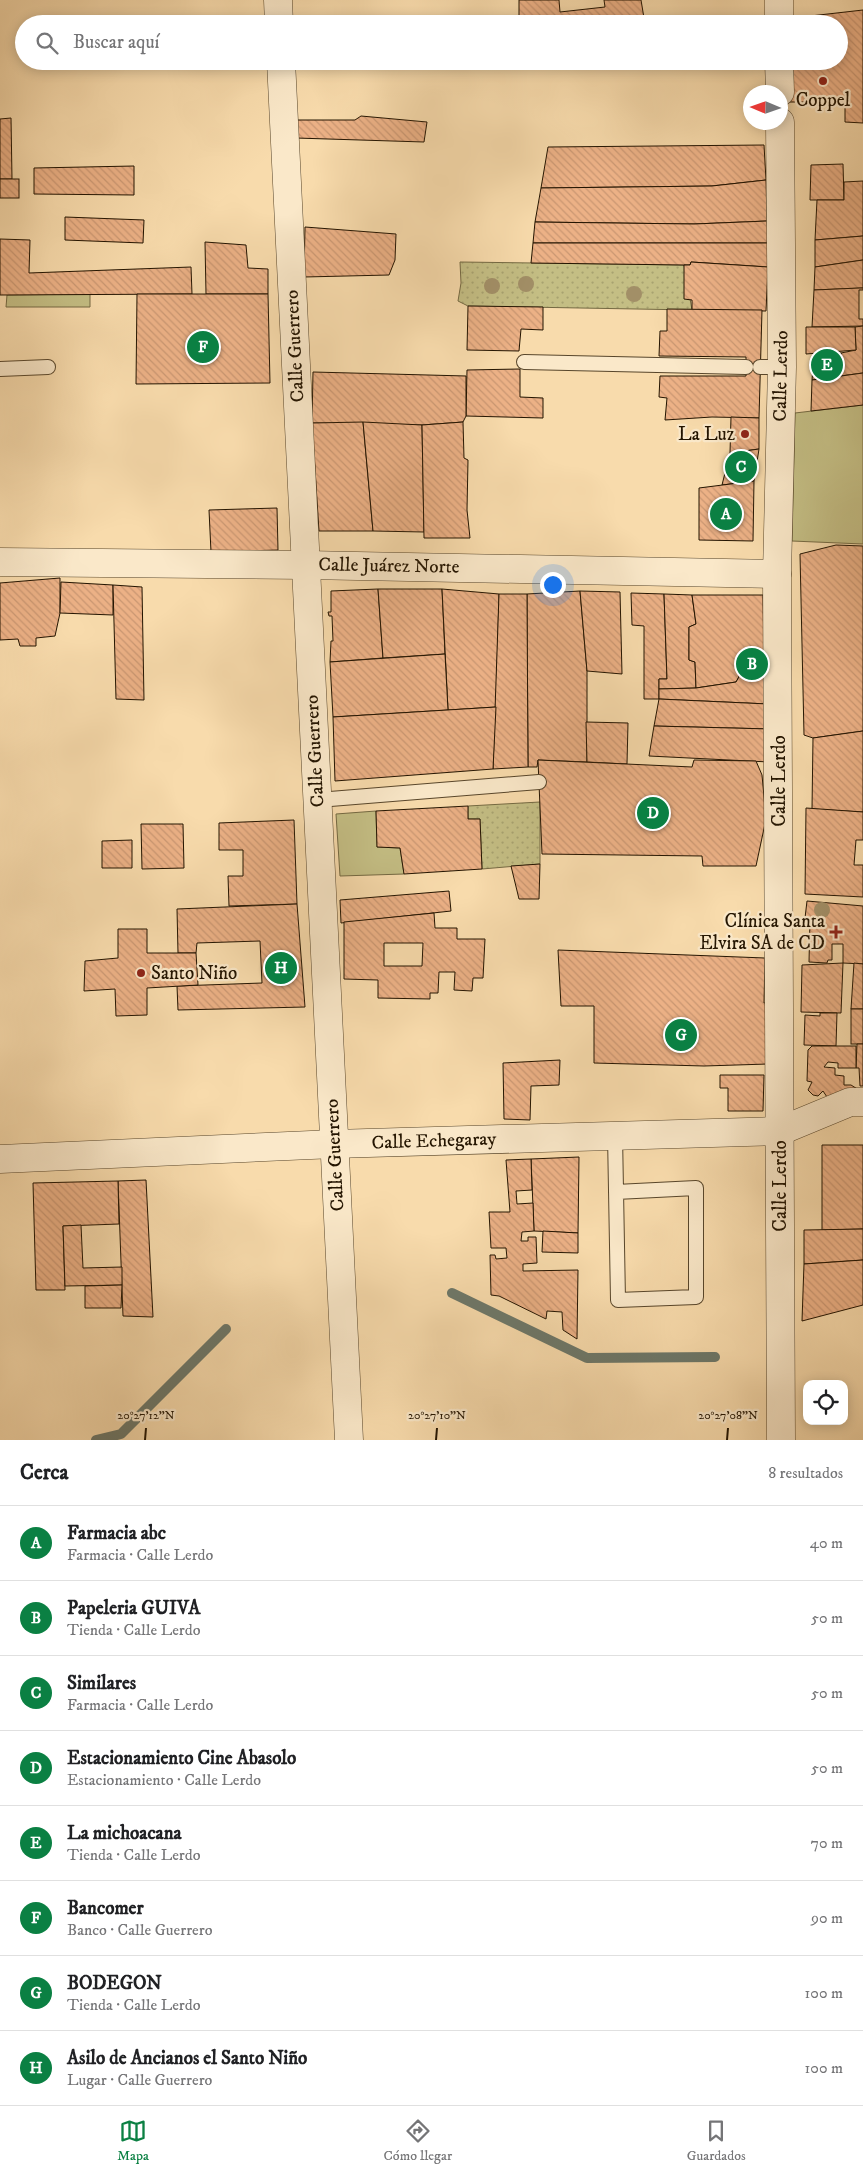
<!DOCTYPE html>
<html lang="es">
<meta charset="utf-8">
<style>
:root{--surface:#fff;--page:#f6f6f6;--text:#202124;--muted:#757577;--line:#e0e0e0;--accent:#0b8043}
body{margin:0;font-family:"IM FELL DW Pica",serif;background:var(--page);color:var(--text)}
.controls{position:absolute;right:15px;bottom:15px;display:grid;overflow:hidden;border-radius:10px;box-shadow:0 2px 12px #0003}
.controls button{width:45px;height:45px;display:grid;place-items:center;padding:0;border:0;border-bottom:1px solid var(--line);background:var(--surface);color:var(--text);font:25px sans-serif}
.compass{position:absolute;left:743px;top:85px;width:45px;height:45px;border-radius:50%;background:var(--surface);box-shadow:0 2px 12px #0003;rotate:272deg}
.you{position:absolute;left:552px;top:584px;width:18px;height:18px;margin:-12px;border:4px solid #fff;border-radius:50%;background:#1a73e8;box-shadow:0 0 0 8px #1a73e833}
.badge{display:grid;place-items:center;width:32px;height:32px;border-radius:50%;background:var(--accent);color:#fff;font-size:16px;font-weight:700}
.pin{position:absolute;translate:-50% -50%;border:2px solid #fff;box-shadow:0 1px 5px #0006}
.list{margin:0;padding:0;list-style:none}
h2{display:flex;justify-content:space-between;align-items:center;height:65px;margin:0;padding:0 20px;font-size:21px}
h2 small{font-size:16px;font-weight:400;color:var(--muted)}
.list li{display:grid;grid-template-columns:32px 1fr auto;gap:15px;align-items:center;box-sizing:border-box;height:75px;padding:0 20px;border-top:1px solid var(--line)}
.list b{display:block;font-size:19px;white-space:nowrap}
.list p{margin:0;font-size:16px;white-space:nowrap;color:var(--muted)}
.list em{font-size:16px;font-style:normal;color:var(--muted)}
.icon{flex:none;width:28px;height:28px;fill:none;stroke:currentColor;stroke-width:2;stroke-linecap:round;stroke-linejoin:round}
.map{position:relative;flex:none;width:863px;height:1440px;overflow:hidden}
.search{position:absolute;background:var(--surface);box-shadow:0 2px 12px #0003;left:15px;right:15px;top:15px;height:55px;display:flex;align-items:center;gap:12px;box-sizing:border-box;padding:0 18px;border-radius:28px;color:var(--muted);font-size:19px}
.sheet{height:665px;background:var(--surface)}
nav{display:flex;justify-content:space-around;align-items:center;box-sizing:border-box;height:70px;border-top:1px solid var(--line);background:var(--surface);font-size:14px;color:var(--muted)}
nav a{display:grid;justify-items:center;gap:2px}
nav .on{color:var(--accent)}
.map>svg:first-child{display:block}
.green{fill:#c4be84;stroke:#746942}
.garden{fill:url(#garden-dots);stroke:#746942}
.lines{fill:none;stroke-linecap:round;stroke-linejoin:round}
.stream{stroke:#6d786a;stroke-width:10}
.building{fill:url(#building-back-hatch);stroke:#231400;fill-rule:evenodd}
.service-casing{stroke:#58462b;stroke-width:16}
.minor-casing{stroke:#58462b;stroke-width:29}
.tertiary-casing{stroke:#58462b;stroke-width:29}
.service{stroke:#fae8c9;stroke-width:14}
.minor{stroke:#fae8c9;stroke-width:28}
.tertiary{stroke:#fae8c9;stroke-width:28}
.tree{fill:#a28f67}
.ticks{fill:none;stroke:#231400;stroke-width:2}
.poi-dot{fill:#8f2418;stroke:#fae8c9;stroke-width:2}
.labels{text-anchor:middle;dominant-baseline:central;stroke-width:4.5;stroke-linejoin:round;paint-order:stroke}
.poi-label{font-size:19px;fill:#231400;stroke:#fae8c9;text-anchor:end}
.street-label{font-size:19px;fill:#231400;stroke:#fae8c9}
.ticks-label{font-size:12px;text-anchor:middle;fill:#231400;stroke:#fae8c9;stroke-width:4.5;stroke-linejoin:round;paint-order:stroke}
</style>
<div class="map">
<svg width="863" height="1440" viewBox="0 0 863 1440">
<defs>
<pattern id="garden-dots" width="8" height="8" patternUnits="userSpaceOnUse" patternTransform="scale(1.25)"><rect width="8" height="8" fill="#c4be84"/><path d="M2 2h.1M6 6h.1" fill="none" stroke="#a8a270" stroke-width="1.8" stroke-linecap="round"/></pattern>
<pattern id="building-back-hatch" width="6" height="6" patternUnits="userSpaceOnUse" patternTransform="scale(1.25)"><rect width="6" height="6" fill="#ecb186"/><path d="M-1 5l2 2M0 0l6 6M5-1l2 2" fill="none" stroke="#ca9772"/></pattern>
</defs>
<rect width="100%" height="100%" fill="#f8dbac"/>
<filter id="stains"><feTurbulence type="fractalNoise" baseFrequency=".004" numOctaves="4"/><feColorMatrix values="0 0 0 0 .2 0 0 0 0 .09 0 0 0 0 .02 0 0 0 .5 -.17"/></filter>
<radialGradient id="worn" r=".72"><stop offset=".6" stop-color="#630" stop-opacity="0"/><stop offset="1" stop-color="#630" stop-opacity=".3"/></radialGradient>
<g class="green">
<polygon points="90,294 90,307 6,307 7,295"/>
<polygon points="863,405 863,544 792,541 795,413"/>
<polygon points="376,811 377,847 400,848 404,874 340,876 336,814"/>
</g>
<g class="garden">
<polygon points="460,262 684,265 692,310 468,306 458,301 461,283"/>
<polygon points="540,802 540,864 482,869 480,819 468,819 468,806"/>
</g>
<g class="lines">
<g class="stream">
<polyline points="452,1293 587,1358 715,1357"/>
<polyline points="96,1440 121,1434 226,1329"/>
</g>
</g>
<g class="building">
<polygon points="519,0 559,0 560,12 605,7 604,0 641,0 645,24 528,24 527,19 519,20"/>
<polygon points="863,10 863,123 845,122 845,102 783,102 784,61 839,61 839,24 784,24 784,19"/>
<polygon points="361,116 427,122 424,142 296,138 296,120 355,120"/>
<polygon points="11,118 12,179 0,179 0,119"/>
<polygon points="764,145 766,180 712,186 541,188 548,147"/>
<polygon points="843,164 844,200 810,200 811,165"/>
<polygon points="134,166 134,195 34,194 34,168"/>
<rect x="0" y="179" width="19" height="19"/>
<polygon points="766,180 767,221 694,224 535,222 541,188 712,186"/>
<polygon points="863,181 863,236 815,240 817,200 844,200 844,182"/>
<polygon points="65,217 144,220 143,243 65,240"/>
<polygon points="767,221 769,243 533,243 535,222 694,224"/>
<polygon points="305,227 396,234 395,260 389,275 304,277"/>
<polygon points="863,236 863,260 815,267 815,240"/>
<polygon points="0,239 30,240 29,273 191,267 192,294 0,295"/>
<polygon points="205,242 246,245 248,268 268,269 268,294 206,294"/>
<polygon points="533,243 769,243 768,267 691,262 690,265 684,265 531,263"/>
<polygon points="863,260 863,288 814,290 815,267"/>
<polygon points="691,262 768,267 766,311 692,310 692,300 684,299 684,265 690,265"/>
<polygon points="859,288 863,288 863,290 859,290 859,319 863,319 863,326 812,327 814,290"/>
<polygon points="137,294 268,294 270,383 136,384"/>
<polygon points="468,306 543,307 543,330 521,329 519,351 467,350"/>
<polygon points="667,309 762,310 759,418 712,417 665,420 667,398 659,397 660,376 746,376 746,357 659,356 660,331 667,331"/>
<polygon points="863,326 863,373 840,376 841,353 856,350 855,327"/>
<polygon points="806,327 855,327 856,350 806,354"/>
<polygon points="841,353 840,376 812,380 814,354"/>
<polygon points="520,369 520,397 543,398 543,418 466,416 467,370"/>
<polygon points="313,372 466,376 466,416 463,422 422,425 312,423"/>
<polygon points="863,373 863,405 811,411 812,380"/>
<polygon points="731,417 759,418 759,449 730,453"/>
<polygon points="363,422 373,531 319,531 312,423"/>
<polygon points="363,422 422,425 424,532 373,531"/>
<polygon points="463,422 464,458 468,460 467,510 470,538 424,538 422,425"/>
<polygon points="759,449 754,481 722,485 730,453"/>
<polygon points="754,481 753,541 699,540 699,488"/>
<polygon points="277,508 278,550 211,552 209,510"/>
<polygon points="836,545 863,546 863,731 813,738 804,735 800,554"/>
<polygon points="60,578 60,613 55,636 36,638 36,646 20,646 18,639 0,640 0,583"/>
<polygon points="61,582 113,585 113,615 60,613"/>
<polygon points="113,585 142,587 144,700 116,699"/>
<polygon points="378,589 383,658 330,662 331,641 333,641 332,616 329,616 328,612 331,612 331,591"/>
<polygon points="378,589 442,589 445,654 383,658"/>
<polygon points="442,589 499,594 496,707 448,710"/>
<polygon points="580,591 587,671 587,762 538,760 537,767 528,767 527,594"/>
<polygon points="580,591 620,592 622,674 587,671"/>
<polygon points="631,593 664,594 667,679 659,679 659,699 644,699 644,626 632,625"/>
<polygon points="499,594 527,594 528,767 493,769"/>
<polygon points="664,594 692,595 696,624 689,627 689,660 695,662 696,688 659,689 659,679 667,679"/>
<polygon points="692,595 763,595 764,655 740,656 740,675 736,682 696,688 695,662 689,660 689,627 696,624"/>
<polygon points="445,654 448,710 333,717 330,662"/>
<polygon points="764,655 766,673 740,675 740,656"/>
<polygon points="766,673 768,704 659,699 659,689 696,688 736,682 740,675"/>
<polygon points="659,699 768,704 770,729 654,726"/>
<polygon points="496,707 493,769 335,781 333,717"/>
<polygon points="586,722 628,723 627,764 587,762"/>
<polygon points="654,726 770,729 769,762 649,756"/>
<polygon points="863,731 863,812 812,809 813,738"/>
<polygon points="538,760 692,767 694,760 756,761 762,775 766,819 756,866 703,866 702,856 542,854"/>
<polygon points="468,806 468,819 480,819 482,869 404,874 400,848 377,847 376,811"/>
<polygon points="806,808 863,812 863,840 856,840 854,865 863,865 863,897 805,894"/>
<polygon points="294,820 297,904 229,906 228,876 243,876 243,850 219,850 219,823"/>
<polygon points="141,824 183,824 184,868 142,869"/>
<polygon points="132,840 132,868 102,868 102,841"/>
<polygon points="540,864 539,899 519,899 511,866"/>
<polygon points="449,891 451,911 341,923 340,900"/>
<polygon points="807,901 863,906 863,964 843,963 843,944 832,944 832,960 828,960 827,963 809,962 810,919 805,918"/>
<polygon points="297,904 305,1007 178,1010 177,986 262,983 260,941 197,943 196,953 178,953 177,909"/>
<path d="M434,913L435,928H457V939H485L483,978H473L472,991L454,990L455,972H439L438,993H430V999L378,998V980L344,979V922ZM384,943H423L422,966H384Z"/>
<polygon points="118,929 147,929 147,953 196,953 198,985 147,988 147,1015 116,1016 115,989 84,991 85,961 118,958"/>
<polygon points="558,950 765,958 764,1003 770,1002 768,1064 704,1066 594,1063 594,1006 561,1006"/>
<polygon points="843,963 841,1013 801,1012 802,965"/>
<polygon points="854,963 863,964 863,1009 851,1009"/>
<rect x="851" y="1009" width="12" height="35"/>
<polygon points="820,1013 837,1013 836,1046 804,1045 805,1015 820,1016"/>
<polygon points="857,1044 863,1044 863,1086 860,1086 859,1068 856,1068"/>
<polygon points="812,1046 856,1046 856,1068 838,1068 838,1063 828,1062 824,1067 835,1068 835,1075 844,1076 844,1085 851,1085 859,1090 827,1097 823,1091 818,1096 813,1095 808,1090 812,1082 807,1081 808,1050"/>
<polygon points="560,1060 559,1085 531,1086 530,1120 504,1119 503,1063"/>
<polygon points="720,1075 764,1075 763,1111 728,1111 728,1088 720,1088"/>
<polygon points="822,1145 863,1145 863,1229 822,1230"/>
<polygon points="579,1157 578,1233 534,1231 531,1159"/>
<polygon points="531,1159 532,1190 516,1191 517,1204 533,1203 534,1231 522,1232 521,1241 528,1241 528,1237 536,1237 537,1263 523,1264 523,1271 578,1270 577,1339 563,1330 562,1312 547,1311 546,1319 499,1296 491,1295 490,1255 495,1255 496,1259 507,1258 506,1248 491,1248 489,1212 510,1212 506,1160"/>
<polygon points="146,1180 153,1317 123,1316 118,1181"/>
<polygon points="118,1181 119,1224 63,1226 65,1290 36,1290 33,1183"/>
<polygon points="81,1225 83,1268 122,1267 122,1285 65,1286 63,1226"/>
<polygon points="863,1229 863,1260 804,1264 804,1230"/>
<polygon points="543,1231 578,1233 578,1253 542,1252"/>
<polygon points="863,1260 863,1305 802,1321 804,1264"/>
<polygon points="122,1285 121,1308 85,1308 85,1286"/>
</g>
<g class="lines">
<defs>
<g id="service">
<polyline points="524,362 746,367"/>
<polyline points="760,367 782,367"/>
<polyline points="0,369 48,367"/>
<polyline points="318,800 539,782"/>
<polyline points="615,1135 618,1300 696,1297 696,1188 616,1192"/>
</g>
<g id="minor">
<polyline points="0,562 306,565 777,574"/>
<polyline points="0,1159 334,1144 780,1131 850,1102 863,1102"/>
</g>
<g id="tertiary">
<polyline points="278,0 279,24"/>
<polyline points="779,0 779,24"/>
<polyline points="281,61 349,1440"/>
<polyline points="779,61 780,92"/>
<polyline points="780,122 782,367 777,574 781,1440"/>
</g>
</defs>
<use href="#service" class="service-casing"/>
<use href="#minor" class="minor-casing"/>
<use href="#tertiary" class="tertiary-casing"/>
<use href="#service" class="service"/>
<use href="#minor" class="minor"/>
<use href="#tertiary" class="tertiary"/>
</g>
<g class="tree">
<circle cx="526" cy="284" r="8"/>
<circle cx="492" cy="286" r="8"/>
<circle cx="634" cy="294" r="8"/>
<circle cx="822" cy="910" r="8"/>
</g>
<path class="ticks" d="M145,1440L146,1428M436,1440L437,1428M727,1440L728,1428"/>
<g class="poi-dot">
<circle cx="823" cy="81" r="5"/>
<circle cx="745" cy="434" r="5"/>
<path d="M833.5 924.5h5v5h5v5h-5v5h-5v-5h-5v-5h5z"/>
<circle cx="141" cy="973" r="5"/>
</g>
<g class="labels">
<g class="poi-label">
<text x="823" y="100" text-anchor="middle">Coppel</text>
<text x="735" y="434">La Luz</text>
<text x="825" y="921">Clínica Santa<tspan x="825" dy="22">Elvira SA de CD</tspan></text>
<text x="151" y="973" text-anchor="start">Santo Niño</text>
</g>
<g class="street-label">
<text transform="translate(295 346) rotate(-93)">Calle Guerrero</text>
<text transform="translate(781 376) rotate(-89)">Calle Lerdo</text>
<text transform="translate(389 566) rotate(1)">Calle Juárez Norte</text>
<text transform="translate(315 751) rotate(-93)">Calle Guerrero</text>
<text transform="translate(779 781) rotate(-90)">Calle Lerdo</text>
<text transform="translate(434 1141) rotate(-2)">Calle Echegaray</text>
<text transform="translate(335 1155) rotate(-93)">Calle Guerrero</text>
<text transform="translate(780 1186) rotate(-90)">Calle Lerdo</text>
</g>
</g>
<g class="ticks-label">
<text x="146" y="1419">20°27'12"N</text>
<text x="437" y="1419">20°27'10"N</text>
<text x="728" y="1419">20°27'08"N</text>
</g>
<rect width="100%" height="100%" filter="url(#stains)"/>
<rect width="100%" height="100%" fill="url(#worn)"/>
</svg>
<div class="controls">
<button><svg class="icon" aria-label="locate" viewBox="0 0 24 24"><circle cx="12" cy="12" r="6"/><path d="M12 2v4M12 18v4M2 12h4M18 12h4"/></svg></button>
</div>
<svg class="compass" viewBox="-18 -18 36 36"><path d="M0-13l5 13h-10z" fill="#e53935"/><path d="M0 13l5-13h-10z" fill="#757577"/></svg>
<div class="you"></div>
<div class="pin badge" style="left:726px;top:514px">A</div>
<div class="pin badge" style="left:752px;top:664px">B</div>
<div class="pin badge" style="left:741px;top:467px">C</div>
<div class="pin badge" style="left:653px;top:813px">D</div>
<div class="pin badge" style="left:827px;top:365px">E</div>
<div class="pin badge" style="left:203px;top:347px">F</div>
<div class="pin badge" style="left:681px;top:1035px">G</div>
<div class="pin badge" style="left:281px;top:968px">H</div>
<div class="search"><svg class="icon" aria-label="search" viewBox="0 0 24 24"><circle cx="10" cy="10" r="6"/><path d="M15 15l6 6"/></svg>Buscar aquí</div>
</div>
<section class="sheet">
<h2>Cerca<small>8 resultados</small></h2>
<ul class="list">
<li><span class="badge">A</span><div><b>Farmacia abc</b><p>Farmacia · Calle Lerdo</p></div><em>40 m</em></li>
<li><span class="badge">B</span><div><b>Papeleria GUIVA</b><p>Tienda · Calle Lerdo</p></div><em>50 m</em></li>
<li><span class="badge">C</span><div><b>Similares</b><p>Farmacia · Calle Lerdo</p></div><em>50 m</em></li>
<li><span class="badge">D</span><div><b>Estacionamiento Cine Abasolo</b><p>Estacionamiento · Calle Lerdo</p></div><em>50 m</em></li>
<li><span class="badge">E</span><div><b>La michoacana</b><p>Tienda · Calle Lerdo</p></div><em>70 m</em></li>
<li><span class="badge">F</span><div><b>Bancomer</b><p>Banco · Calle Guerrero</p></div><em>90 m</em></li>
<li><span class="badge">G</span><div><b>BODEGON</b><p>Tienda · Calle Lerdo</p></div><em>100 m</em></li>
<li><span class="badge">H</span><div><b>Asilo de Ancianos el Santo Niño</b><p>Lugar · Calle Guerrero</p></div><em>100 m</em></li>
</ul>
</section>
<nav>
<a class="on"><svg class="icon" aria-label="map" viewBox="0 0 24 24"><path d="M3 6l6-2 6 2 6-2v14l-6 2-6-2-6 2zM9 4v14M15 6v14"/></svg>Mapa</a>
<a><svg class="icon" aria-label="directions" viewBox="0 0 24 24"><path d="M12 3l9 9-9 9-9-9zM9 14v-3h6M13 9l2 2-2 2"/></svg>Cómo llegar</a>
<a><svg class="icon" aria-label="saved" viewBox="0 0 24 24"><path d="M7 4h10v16l-5-4-5 4z"/></svg>Guardados</a>
</nav>
